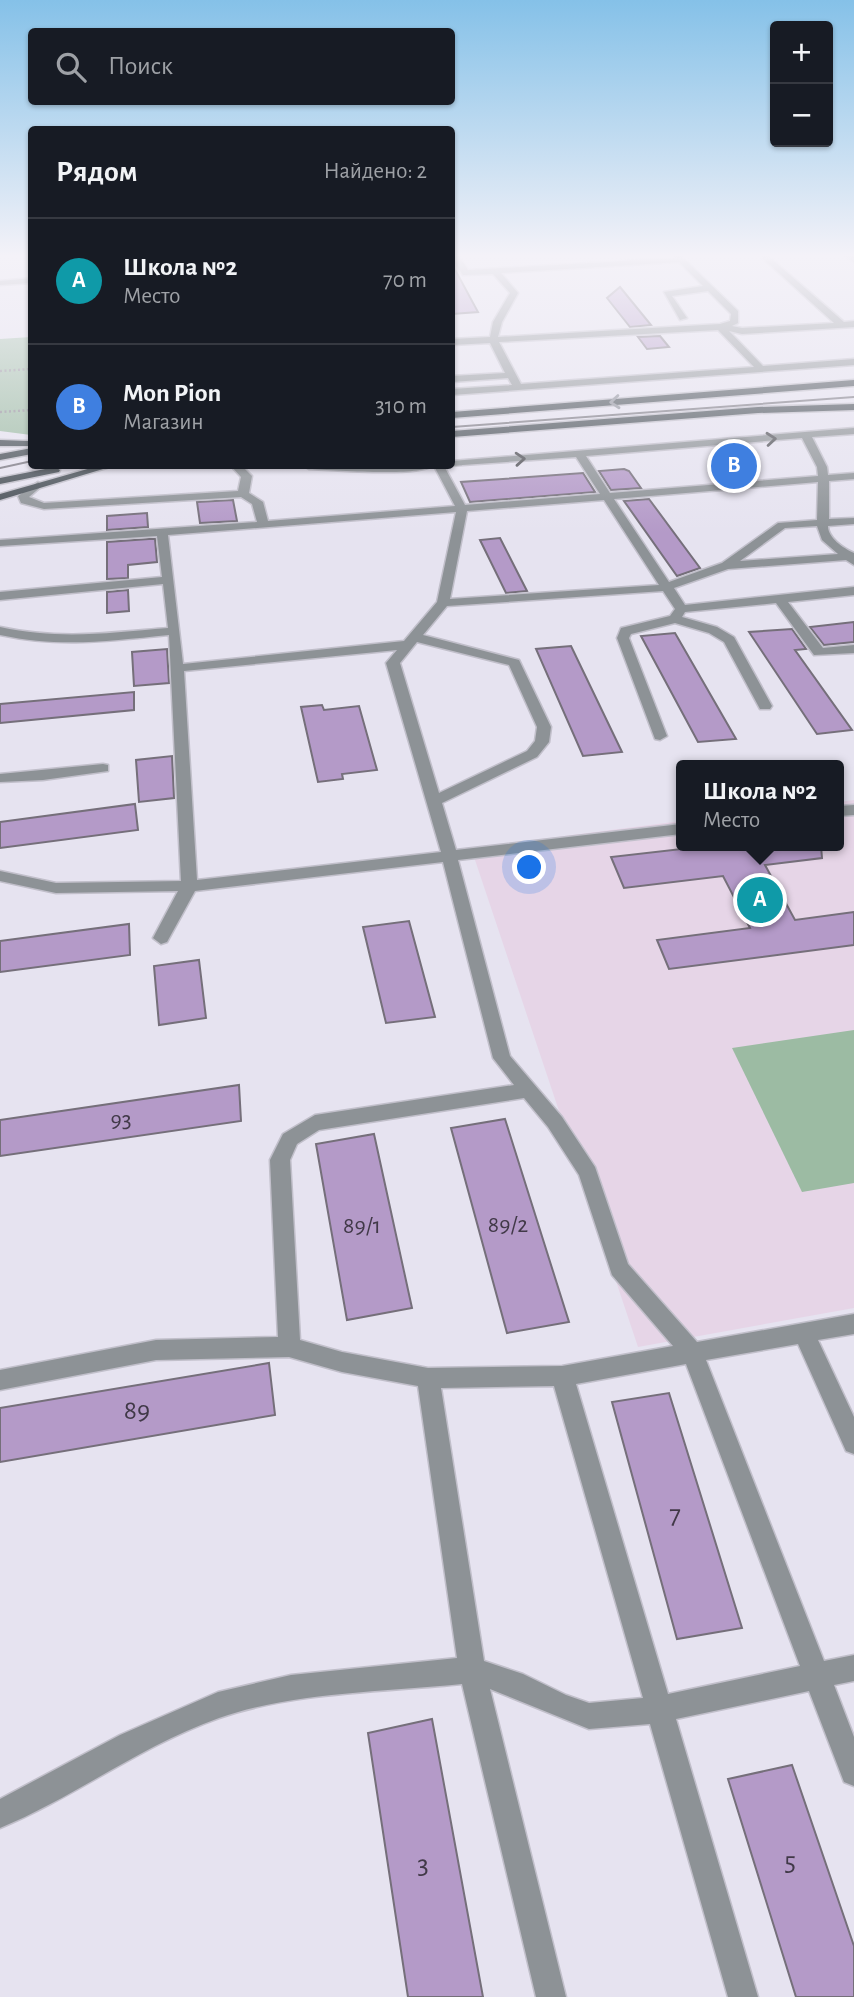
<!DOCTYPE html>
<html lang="ru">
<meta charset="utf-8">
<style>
:root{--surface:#171b24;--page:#242831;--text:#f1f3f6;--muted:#9ea1a6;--line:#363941;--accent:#8c9099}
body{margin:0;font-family:"Alegreya Sans",sans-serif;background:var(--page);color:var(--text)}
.controls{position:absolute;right:21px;top:21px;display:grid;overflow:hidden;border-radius:7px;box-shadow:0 2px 5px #0004}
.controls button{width:63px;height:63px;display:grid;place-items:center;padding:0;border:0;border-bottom:2px solid var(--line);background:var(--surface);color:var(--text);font:35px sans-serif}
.you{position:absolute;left:530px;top:868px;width:24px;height:24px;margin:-18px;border:5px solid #fff;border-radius:50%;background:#1a73e8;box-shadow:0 0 0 10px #1a73e833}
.badge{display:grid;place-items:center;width:46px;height:46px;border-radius:50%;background:var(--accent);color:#fff;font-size:23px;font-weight:700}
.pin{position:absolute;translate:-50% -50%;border:4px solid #fff;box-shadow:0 2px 7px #0006}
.popup{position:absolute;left:676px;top:760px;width:168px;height:91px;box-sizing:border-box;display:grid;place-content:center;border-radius:7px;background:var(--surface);filter:drop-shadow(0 2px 5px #0005);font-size:23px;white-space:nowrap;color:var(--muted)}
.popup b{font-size:26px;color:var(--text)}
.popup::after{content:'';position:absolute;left:50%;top:100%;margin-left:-14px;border:14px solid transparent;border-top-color:var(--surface)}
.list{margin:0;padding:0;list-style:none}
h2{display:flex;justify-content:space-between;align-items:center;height:91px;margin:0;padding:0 28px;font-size:30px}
h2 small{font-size:23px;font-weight:400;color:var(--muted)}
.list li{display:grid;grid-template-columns:46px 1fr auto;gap:21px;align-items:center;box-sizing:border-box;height:126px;padding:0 28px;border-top:2px solid var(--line)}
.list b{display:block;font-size:26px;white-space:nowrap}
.list p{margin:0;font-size:23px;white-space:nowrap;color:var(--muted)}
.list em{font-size:23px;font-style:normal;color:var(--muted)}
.icon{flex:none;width:38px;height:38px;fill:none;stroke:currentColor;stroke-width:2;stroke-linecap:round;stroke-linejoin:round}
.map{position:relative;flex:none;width:854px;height:1997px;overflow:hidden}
.search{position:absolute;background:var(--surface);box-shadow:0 2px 5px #0004;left:28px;top:28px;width:427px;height:77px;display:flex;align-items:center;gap:18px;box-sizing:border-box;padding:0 24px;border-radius:7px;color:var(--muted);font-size:26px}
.panel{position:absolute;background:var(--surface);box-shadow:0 2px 5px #0004;left:28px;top:126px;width:427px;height:343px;border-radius:7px}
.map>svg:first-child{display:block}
.education{fill:#e6d5e7}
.green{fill:#9cbba3}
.building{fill:#b49ac8;stroke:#756f7a;stroke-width:2}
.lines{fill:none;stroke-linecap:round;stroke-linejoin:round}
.minor-casing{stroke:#c1bfca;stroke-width:3}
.major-casing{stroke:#c1bfca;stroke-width:3}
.path{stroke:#8e8b95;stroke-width:2.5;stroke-dasharray:2 2.5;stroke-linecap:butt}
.minor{fill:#8d9296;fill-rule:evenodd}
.major{fill:#464e55;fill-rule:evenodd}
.tram{stroke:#7b7982;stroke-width:2}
.oneway{stroke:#8c8f99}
.oneway2{stroke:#4e4f54}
.labels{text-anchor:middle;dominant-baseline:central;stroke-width:5;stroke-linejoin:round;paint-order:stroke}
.number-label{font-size:24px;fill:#413948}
.near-number-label{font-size:28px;fill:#413948}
</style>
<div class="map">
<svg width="854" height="1997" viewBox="0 0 854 1997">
<rect width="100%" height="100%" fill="#e6e3f0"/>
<polygon class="education" points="854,800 854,1308 638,1347 471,848 681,821 681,846 839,846 839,802"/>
<g class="green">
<polygon points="31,337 31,435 0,431 0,339"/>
<polygon points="854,1030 854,1183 802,1192 732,1048"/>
</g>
<g class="building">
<polygon points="452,264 478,312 452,314"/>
<polygon points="620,287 651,325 630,327 607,298"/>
<polygon points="660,336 669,347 647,349 638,337"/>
<polygon points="624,469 629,471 641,488 611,490 599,471"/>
<polygon points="583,473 595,492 470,502 461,482"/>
<polygon points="649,499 700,568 677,576 624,501"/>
<polygon points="233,500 237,521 200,523 197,502"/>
<polygon points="147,513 148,527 107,530 107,516"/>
<polygon points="500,538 527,591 506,593 480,540"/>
<polygon points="149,539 155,539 157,562 128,565 128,578 107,579 107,542"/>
<polygon points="128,590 129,611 107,613 107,592"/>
<polygon points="854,622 854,642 824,645 810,627"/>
<polygon points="792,629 806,649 795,650 852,730 817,734 749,632"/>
<polygon points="675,633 736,739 698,742 641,636"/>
<polygon points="571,646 622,752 583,756 536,649"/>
<polygon points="167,649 169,683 134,686 132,652"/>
<polygon points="134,692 134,710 0,723 0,704"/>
<polygon points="322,705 324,710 359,706 377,770 342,774 343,779 318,782 301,707"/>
<polygon points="172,756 174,798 139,802 136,760"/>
<polygon points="135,804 138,830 0,848 0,822"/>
<polygon points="708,846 821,846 822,858 765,865 795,920 854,912 854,945 669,969 657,940 750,928 723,876 624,888 611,857"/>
<polygon points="409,921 435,1017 386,1023 363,927"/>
<polygon points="129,924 130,955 0,972 0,941"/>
<polygon points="199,960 206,1018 159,1025 154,966"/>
<polygon points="239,1085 241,1121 0,1156 0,1120"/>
<polygon points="505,1119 569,1322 507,1333 451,1128"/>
<polygon points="374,1134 412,1308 347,1320 316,1144"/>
<polygon points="269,1363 275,1415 0,1462 0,1408"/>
<polygon points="669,1393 742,1628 677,1639 612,1402"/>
<polygon points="432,1719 483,1997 408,1997 368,1733"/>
<polygon points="792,1765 854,1946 854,1997 796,1997 728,1779"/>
</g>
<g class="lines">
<defs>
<g id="minor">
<path d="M671,254H679L738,311V323L732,326L742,328L834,323L758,254H766L844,322L854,321V327L742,334L729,331L763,366L854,359V365L452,395V389L512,385L508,378L452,382V376L505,373L490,343L452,345V339L490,337L493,322L510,293L493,274L463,275L452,260V256H459L468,270L675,258ZM679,262L703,286L664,292L680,320L687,318L672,296L708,291L731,314L730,321L720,324L498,337L502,322L518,293L501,273ZM718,330L754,367L521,384L499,342Z"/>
<polygon points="841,254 854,256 854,262"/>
<polygon points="32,278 32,283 0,285 0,281"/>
<path d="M854,428V434L812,437L827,467L828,475L854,473V479L829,481V519L854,518V524L828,526C828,538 843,548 854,553V565L846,560L728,569L674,588L685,605L854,587V595L788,602L823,648L854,645V653L814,655L776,603L685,612L682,617L717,627L734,637L772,706L770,709H760L724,642L709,633L675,623L631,634L629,638L667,736L660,740L655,739L617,638L621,628L670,616L675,609L663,591L447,606L423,635L519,660L551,727L549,742L537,757L442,803L456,850L681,824V834L458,860L510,1056L562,1117L595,1167L628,1264L697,1342L854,1314V1334L818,1340L854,1417V1454L846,1451L798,1344L706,1360L824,1661L854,1655V1681L834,1685L854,1737V1786L844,1782L809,1691L676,1719L758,1997H728L650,1724L589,1729L490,1689L566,1997H536L462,1684C384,1692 293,1692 219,1718C142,1745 75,1797 0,1828V1799L120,1735L218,1692L291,1675L457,1658L418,1386L342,1372L289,1357L156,1360L0,1390V1370L156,1340L278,1337L270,1160L283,1134L315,1115L514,1085L493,1058L443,862L195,891L167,942L161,944L153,938L178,891L56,893L0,881V871L56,883L181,881L169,635C108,641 61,648 0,635V627C61,640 107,633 168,628L163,584L0,600V592L162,577L157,536L0,546V540L257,522L252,504L241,497L44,509L21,503L18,496L38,482L43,485L29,497L44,503L238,491L241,477L231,466H242L252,476L249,493L263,502L268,521L455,506L434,466H444L465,505L600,494L576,457L448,466H452V461ZM802,438L817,467L818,476L610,493L586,456ZM818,482L817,520L778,523L722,563L669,582L614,499ZM604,500L659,585L450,599L467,511ZM456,512L437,602L404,641L183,664L168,535ZM817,526L822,540L838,554L740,561L785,528ZM417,642L509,665L537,727L535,741L527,751L439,793L400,663ZM397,650L386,663L441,852L197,880L184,671ZM524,1098L548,1127L579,1175L612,1275L673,1346L562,1366L428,1368L342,1352L300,1340L290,1160L297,1144L319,1130ZM686,1364L800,1666L668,1694L576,1384ZM554,1386L643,1698L589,1703L566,1695L523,1674L484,1661L441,1388Z"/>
<path d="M304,466H432C416,477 333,470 309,469Z"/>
<polygon points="103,764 108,765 108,771 43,780 0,782 0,774"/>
<polygon points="854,805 854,815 839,816 839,806"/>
</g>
<g id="major">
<polygon points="854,380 854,386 452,418 452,412"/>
<polygon points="854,404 854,410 758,413 452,437 452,431 758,407"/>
<polygon points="0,440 28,441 32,442 32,446 0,446"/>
<polygon points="32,448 32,454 0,460 0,454"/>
<polygon points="98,466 113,466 0,500 0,494"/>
<polygon points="55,467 60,470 59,472 0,484 0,478"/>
</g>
</defs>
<use href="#minor" class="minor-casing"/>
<use href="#major" class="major-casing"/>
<g class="path">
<polyline points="0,371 32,369"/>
<polyline points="0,412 32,410"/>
</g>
<use href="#minor" class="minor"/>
<use href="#major" class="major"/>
<g class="tram">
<polyline points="452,427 854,397"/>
<polyline points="0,468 32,461"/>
</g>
</g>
<defs><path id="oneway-chevron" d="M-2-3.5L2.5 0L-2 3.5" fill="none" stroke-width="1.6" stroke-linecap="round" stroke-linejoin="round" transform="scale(1.75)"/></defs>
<use class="oneway" href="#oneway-chevron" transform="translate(615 402) rotate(175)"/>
<g class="oneway2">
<use href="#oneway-chevron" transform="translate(771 439) rotate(-5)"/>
<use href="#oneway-chevron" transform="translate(520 459) rotate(-4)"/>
</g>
<linearGradient id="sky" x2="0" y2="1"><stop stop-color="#85c1e8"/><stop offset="0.48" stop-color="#f4f2f8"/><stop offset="1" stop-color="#f4f2f8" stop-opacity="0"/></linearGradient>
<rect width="854" height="533" fill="url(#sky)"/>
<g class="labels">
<g class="number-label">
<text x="121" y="1120">93</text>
<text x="508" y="1225">89/2</text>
<text x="362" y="1226">89/1</text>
</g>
<g class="near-number-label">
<text x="137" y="1411">89</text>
<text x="675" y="1515">7</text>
<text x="790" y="1862">5</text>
<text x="423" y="1865">3</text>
</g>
</g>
</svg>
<div class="controls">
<button>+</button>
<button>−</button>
</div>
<div class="you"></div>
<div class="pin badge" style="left:760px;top:900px;background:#0f9aa8">A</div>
<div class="popup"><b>Школа №2</b>Место</div>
<div class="pin badge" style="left:734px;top:466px;background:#3f7fe0">B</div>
<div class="search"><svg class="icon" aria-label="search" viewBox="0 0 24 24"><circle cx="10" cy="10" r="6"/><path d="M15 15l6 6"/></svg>Поиск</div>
<section class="panel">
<h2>Рядом<small>Найдено: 2</small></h2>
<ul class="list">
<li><span class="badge" style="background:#0f9aa8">A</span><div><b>Школа №2</b><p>Место</p></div><em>70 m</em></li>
<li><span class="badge" style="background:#3f7fe0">B</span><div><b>Mon Pion</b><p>Магазин</p></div><em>310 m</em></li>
</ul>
</section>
</div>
